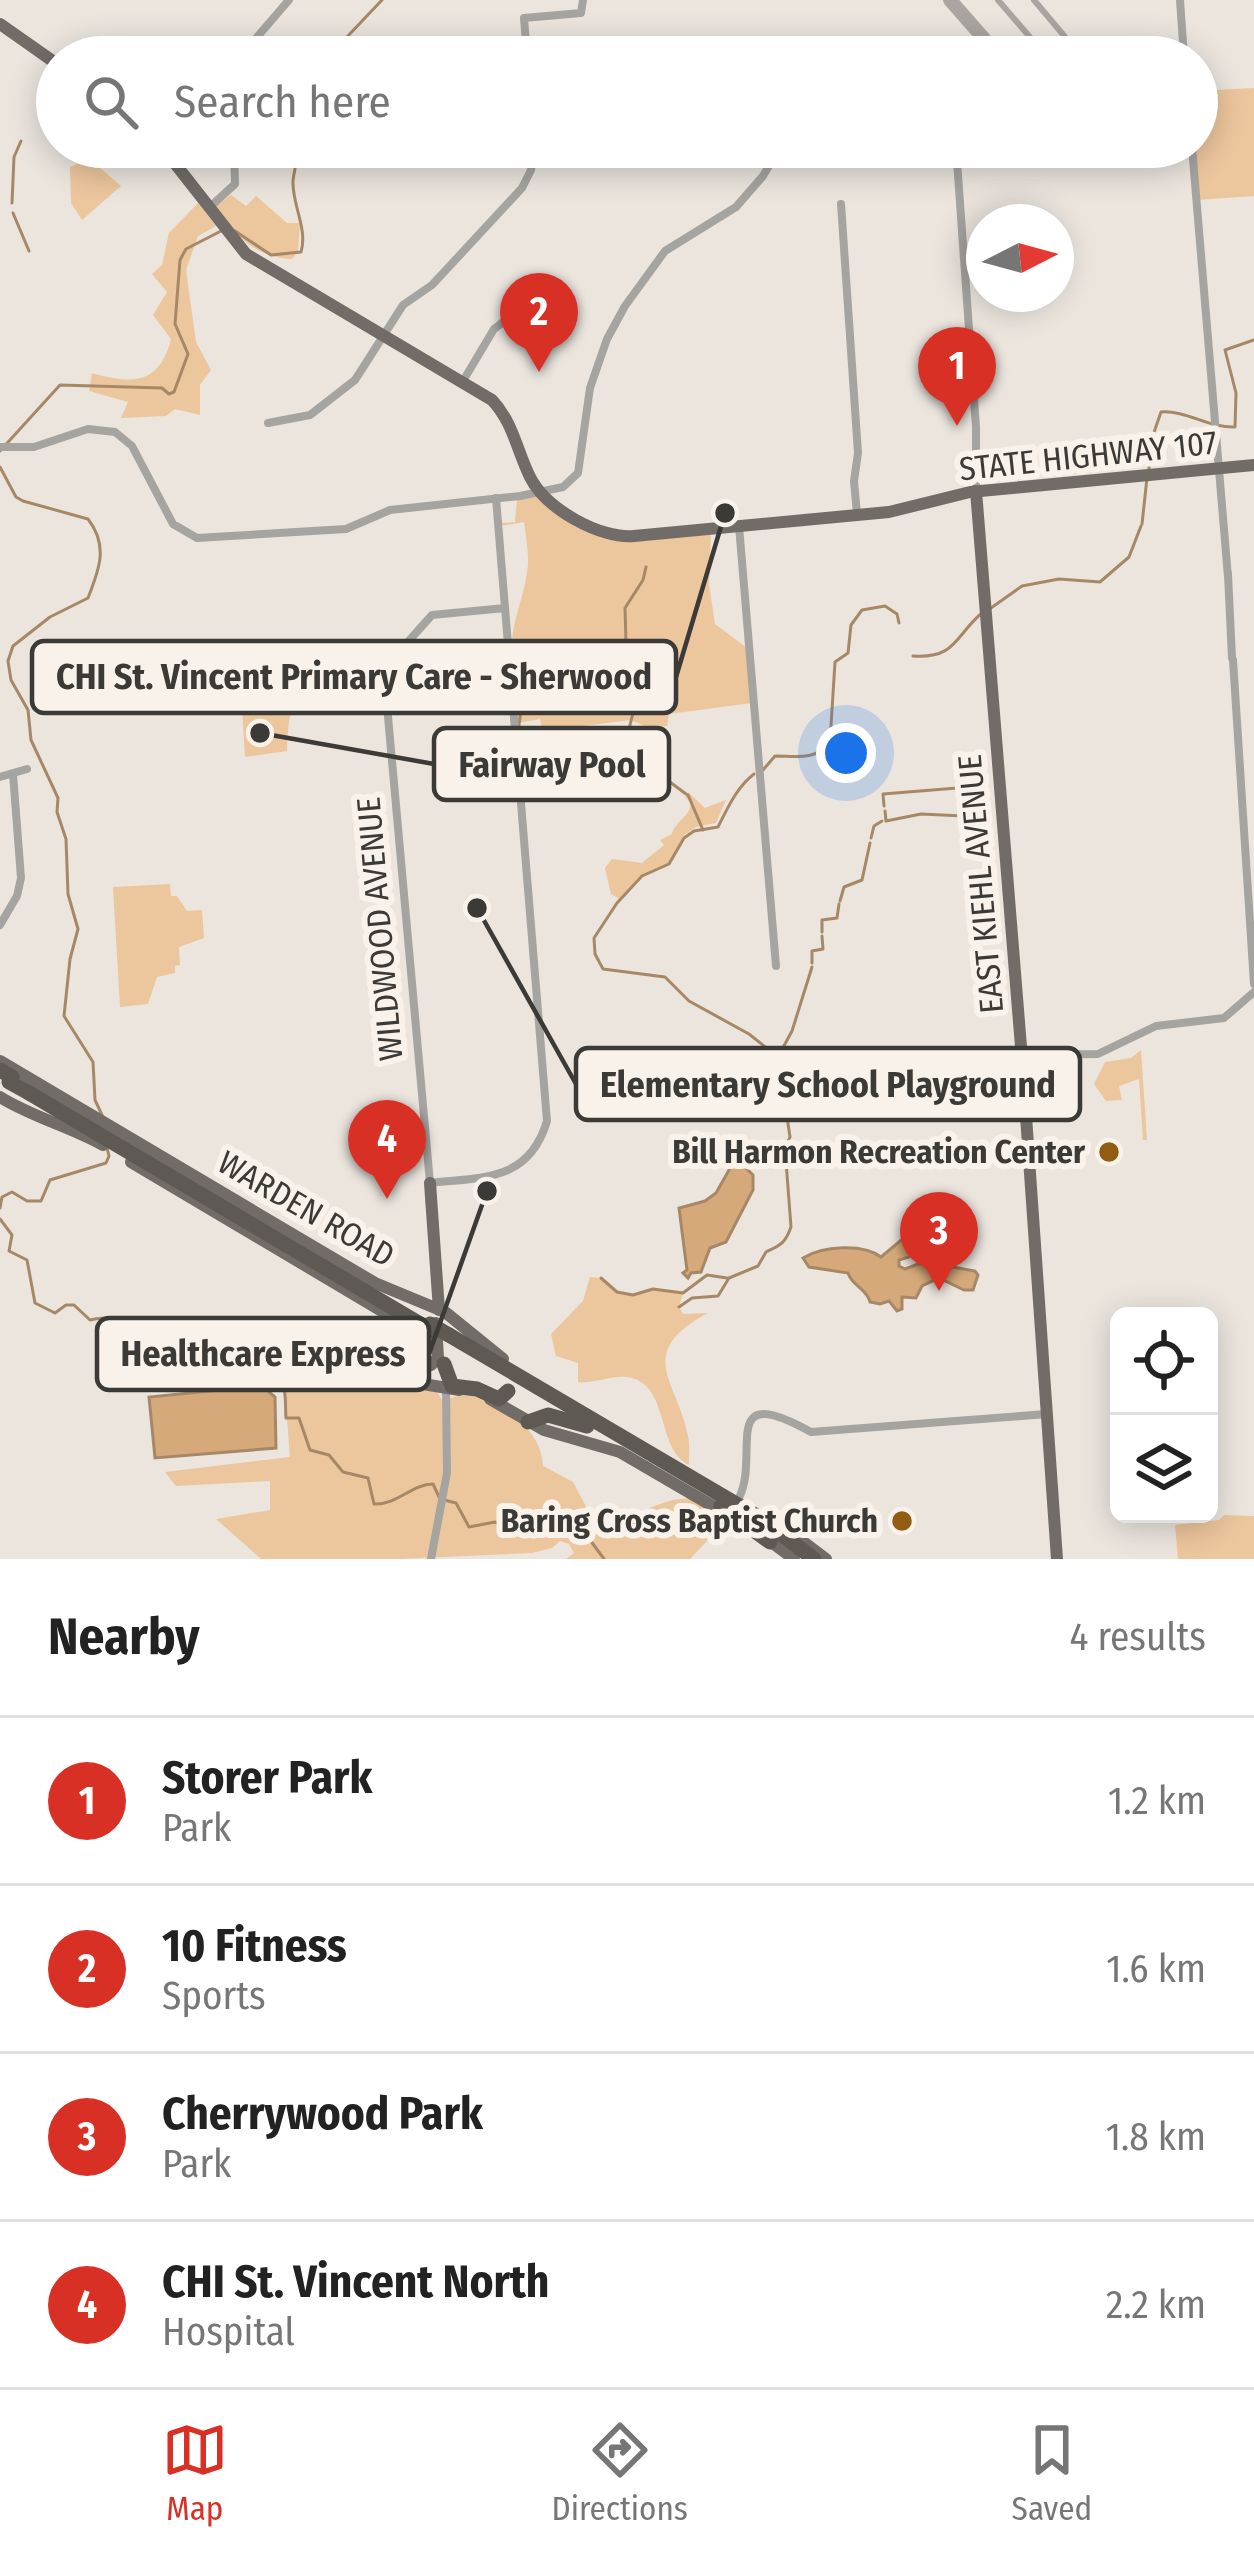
<!DOCTYPE html>
<style>
:root{--surface:#fff;--page:#f6f6f6;--text:#222;--muted:#767676;--line:#e0e0e0;--accent:#d93025}
body{margin:0;font-family:"Fira Sans Condensed",sans-serif;background:var(--page);color:var(--text)}
.controls{position:absolute;right:36px;bottom:36px;display:grid;overflow:hidden;border-radius:18px;box-shadow:0 6px 30px #0003}
.controls button{width:108px;height:108px;display:grid;place-items:center;padding:0;border:0;border-bottom:3px solid var(--line);background:var(--surface);color:var(--text);font:60px sans-serif}
.compass{position:absolute;left:966px;top:204px;width:108px;height:108px;border-radius:50%;background:var(--surface);box-shadow:0 6px 30px #0003;rotate:84deg}
.you{position:absolute;left:846px;top:753px;width:42px;height:42px;margin:-30px;border:9px solid #fff;border-radius:50%;background:#1a73e8;box-shadow:0 0 0 18px #1a73e833}
.badge{display:grid;place-items:center;width:78px;height:78px;border-radius:50%;background:var(--accent);color:#fff;font-size:39px;font-weight:700}
.pin{position:absolute;translate:-50% -99px;filter:drop-shadow(0 3px 6px #0008)}
.pin::after{content:'';position:absolute;top:63px;width:42px;height:36px;background:inherit;clip-path:polygon(0 0,100% 0,50% 100%)}
.list{margin:0;padding:0;list-style:none}
h2{display:flex;justify-content:space-between;align-items:center;height:156px;margin:0;padding:0 48px;font-size:51px}
h2 small{font-size:39px;font-weight:400;color:var(--muted)}
.list li{display:grid;grid-template-columns:78px 1fr auto;gap:36px;align-items:center;box-sizing:border-box;height:168px;padding:0 48px;border-top:3px solid var(--line)}
.list b{display:block;font-size:45px;white-space:nowrap}
.list p{margin:0;font-size:39px;white-space:nowrap;color:var(--muted)}
.list em{font-size:39px;font-style:normal;color:var(--muted)}
.icon{flex:none;width:66px;height:66px;fill:none;stroke:currentColor;stroke-width:2;stroke-linecap:round;stroke-linejoin:round}
.map{position:relative;flex:none;width:1254px;height:1559px;overflow:hidden}
.search{position:absolute;background:var(--surface);box-shadow:0 6px 30px #0003;left:36px;right:36px;top:36px;height:132px;display:flex;align-items:center;gap:30px;box-sizing:border-box;padding:0 42px;border-radius:66px;color:var(--muted);font-size:45px}
.sheet{height:828px;background:var(--surface)}
nav{display:flex;justify-content:space-around;align-items:center;box-sizing:border-box;height:168px;border-top:3px solid var(--line);background:var(--surface);font-size:33px;color:var(--muted)}
nav a{display:grid;justify-items:center;gap:6px}
nav .on{color:var(--accent)}
.map>svg:first-child{display:block}
.green{fill:#ecc69d}
.water{fill:#d5a97a;stroke:#a78866;stroke-width:3}
.lines{fill:none;stroke-linecap:round;stroke-linejoin:round}
.stream{stroke:#a78866;stroke-width:3}
.taxiway{stroke:#aaa5a0;stroke-width:6}
.runway{stroke:#aaa5a0;stroke-width:14}
.minor{stroke:#a6a4a1;stroke-width:8}
.major{stroke:#716c67;stroke-width:12}
.highway{stroke:#5e5953;stroke-width:15}
.highway-bridge{stroke:#5e5953;stroke-width:15}
.poi-dot{fill:#925d12;stroke:#f9f2eb;stroke-width:4.5}
.labels{text-anchor:middle;dominant-baseline:central;stroke-width:12;stroke-linejoin:round;paint-order:stroke}
.street-label{font-size:33px;fill:#3c3a37;stroke:#f9f2eb}
.poi-label{font-size:33px;font-weight:bold;fill:#3c3a37;stroke:#f9f2eb;text-anchor:end}
.leader{fill:none;stroke:#3c3a37;stroke-width:4.5}
.callout-dot{fill:#3c3a37;stroke:#f9f2eb;stroke-width:4.5}
.callout{fill:#f9f2eb;stroke:#3c3a37;stroke-width:4.5}
.callout-label{font-size:36px;text-anchor:middle;font-weight:bold;fill:#3c3a37}
</style>
<div class="map">
<svg width="1254" height="1559" viewBox="0 0 1254 1559">
<rect width="100%" height="100%" fill="#ebe5de"/>
<g class="green">
<polygon points="1254,88 1254,196 1196,200 1192,147 1197,147 1197,91"/>
<polygon points="84,161 92,161 121,186 82,220 71,203 70,167"/>
<path d="M231,195L246,206L256,196L287,223H300L298,251L292,259C255,257 234,236 216,206Z"/>
<path d="M198,203L216,226L198,236L186,270L196,342L211,370L200,385V415L175,409L166,416L121,418L128,402L89,391L92,373C133,385 160,384 171,339L153,315L167,292L152,274L162,265L169,233Z"/>
<path d="M535,495L603,538L711,532L709,584L715,624L747,648L752,703L669,714L667,726L649,728L631,720L542,731L540,719L518,723L513,660L521,658L520,652H512C510,625 523,601 527,573C530,557 526,539 524,522L500,526L501,519L503,523L515,522L517,500Z"/>
<path d="M317,658L325,675C289,700 289,708 287,751L245,757L242,709Z"/>
<path d="M688,792L705,808L726,800L716,823L696,827L684,835L669,864L642,876L621,900L611,894L605,868L612,859L642,863L664,845L660,840L672,834C675,821 690,817 691,803L685,797Z"/>
<polygon points="170,884 171,896 177,896 187,911 202,910 204,938 179,947 180,965 175,966 175,973 157,977 148,1004 120,1007 113,887"/>
<polygon points="1141,1050 1147,1140 1143,1140 1139,1079 1119,1086 1122,1100 1106,1101 1094,1084 1105,1062 1131,1058"/>
<path d="M590,1277L601,1278L617,1292L633,1295L653,1289L683,1293L679,1307L683,1314L708,1313C633,1353 678,1381 688,1436C690,1445 689,1456 689,1465C657,1449 669,1392 635,1379C618,1372 597,1384 578,1382V1363L556,1356L551,1334L583,1301Z"/>
<path d="M322,1340L379,1366L388,1379C408,1367 431,1379 442,1400L475,1392C505,1408 541,1428 543,1466L573,1482L590,1514C600,1515 611,1519 620,1517C651,1512 674,1490 706,1502L707,1541L690,1559H566L574,1553L569,1544L560,1541L552,1548L532,1553L400,1559H261L216,1519L270,1510V1481L176,1486L165,1472L290,1457L282,1354L318,1348Z"/>
<polygon points="1224,1515 1254,1516 1254,1559 1178,1559 1175,1525 1219,1520"/>
</g>
<g class="water">
<polygon points="733,1163 741,1163 753,1175 753,1190 726,1242 710,1248 701,1272 691,1273 688,1278 683,1273 687,1270 679,1208 705,1201 716,1193"/>
<path d="M924,1221L933,1230H922L923,1243L909,1257L899,1260V1266L905,1269L934,1258L953,1267L975,1271L978,1275L973,1290H964L939,1278L922,1286L916,1298L902,1297V1309L897,1311L889,1301L880,1304L870,1302C867,1289 852,1286 848,1273L809,1267L803,1258C822,1246 863,1243 881,1257Z"/>
<polygon points="262,1386 275,1397 276,1448 155,1458 149,1397"/>
</g>
<g class="lines">
<g class="stream">
<polyline points="74,57 75,55"/>
<polyline points="328,57 382,0"/>
<polyline points="12,203 14,157 21,141"/>
<polyline points="13,213 29,251"/>
<path d="M235,231L271,255L301,252C308,229 292,205 293,181C294,169 298,165 294,152L298,147"/>
<polyline points="0,451 60,385 162,388 169,394 174,392 188,354 175,324 180,260 186,249 221,231"/>
<path d="M0,467L16,497L23,501L88,519C109,546 99,570 88,598L50,617L13,646L8,661L11,680L28,710L31,740L58,798L57,812L66,839L68,894L78,929L70,959L64,1016L93,1062L95,1100L102,1115"/>
<path d="M1149,469L1150,444L1161,412C1186,410 1209,428 1235,427L1236,393L1225,350L1254,340"/>
<polyline points="1142,524 1147,478"/>
<polyline points="646,567 643,580 625,608 627,679 635,705 627,737 638,758 686,794"/>
<polyline points="991,608 1022,586 1059,579 1100,582 1129,557 1141,526"/>
<path d="M913,656C957,659 955,635 983,612"/>
<polyline points="519,725 524,687"/>
<path d="M763,770L775,756C796,756 816,761 830,742L835,662L848,653L851,625L862,610L885,606L897,614L899,623"/>
<polyline points="688,795 703,830"/>
<polyline points="884,806 883,794 982,786"/>
<polyline points="885,811 886,821 921,814 984,817"/>
<polyline points="871,838 874,826 882,821"/>
<polyline points="840,901 844,887 862,880 870,843"/>
<polyline points="822,932 822,920 837,918 839,904"/>
<polyline points="812,963 812,951 823,949 822,936"/>
<polyline points="779,1055 792,1031 812,967"/>
<polyline points="0,1208 2,1197 12,1192 27,1201 41,1201 50,1180 106,1163 109,1156 107,1148"/>
<path d="M0,1219L12,1235L9,1251L27,1260L35,1303L55,1313L66,1305H74L90,1320C130,1309 129,1350 153,1371C176,1374 270,1366 280,1379C287,1389 285,1407 286,1418H299L310,1450L329,1455L343,1472L368,1478L374,1504C397,1505 412,1484 433,1484L440,1499L456,1503L469,1527L495,1522L523,1533L579,1525L604,1559"/>
<polyline points="601,1278 617,1292 633,1295 653,1289 683,1293 707,1275 727,1278"/>
<path d="M679,1307L692,1298L718,1296L729,1278L758,1266L766,1252C780,1245 785,1244 791,1227L785,1148L790,1137L778,1057L749,1034L689,1001L665,977L603,969L595,954L594,938L617,903L642,876L669,864L684,838L694,831L718,827C728,807 737,787 754,774"/>
</g>
<g class="taxiway">
<polyline points="998,0 1047,57"/>
<polyline points="1034,0 1071,44 1056,57"/>
</g>
<polyline class="runway" points="950,0 1000,57"/>
<g class="minor">
<polyline points="1180,0 1184,57"/>
<polyline points="240,57 289,0"/>
<polyline points="527,57 524,18 581,13 583,0"/>
<polyline points="956,147 976,427 976,490"/>
<polyline points="1192,147 1228,577"/>
<polyline points="841,204 858,453 854,481 857,514"/>
<polyline points="210,207 235,184 234,147"/>
<polyline points="463,381 494,329 510,317"/>
<polyline points="268,423 310,415 355,380 403,305 432,285 522,188 531,170 535,147"/>
<polyline points="0,447 34,447 88,429 115,432 132,446 173,524 197,538 346,529 390,510 520,496 563,487 578,473 590,388 607,339 625,306 665,251 736,207 763,176 780,147"/>
<path d="M496,498L547,1121C529,1182 482,1177 430,1183L383,661L397,654L432,615L505,608"/>
<polyline points="739,526 776,966"/>
<polyline points="1228,574 1232,658"/>
<polyline points="1233,660 1254,984"/>
<polyline points="0,777 27,769"/>
<polyline points="0,925 17,896 21,878 13,774"/>
<polyline points="1022,1055 1098,1054 1156,1026 1224,1018 1254,992"/>
<path d="M739,1498C761,1453 717,1380 811,1432L1047,1414"/>
<polyline points="431,1559 447,1473 446,1389"/>
</g>
<g class="major">
<polyline points="0,24 57,64"/>
<path d="M162,147L246,254L492,400C513,422 517,451 530,477C546,509 600,539 634,536L889,512L970,492L1254,465"/>
<polyline points="976,491 1022,1059 1057,1559"/>
<polyline points="0,1061 375,1283 445,1312 503,1359"/>
<path d="M0,1097C32,1117 69,1126 103,1145"/>
<path d="M131,1162L387,1314C412,1333 406,1349 423,1366L431,1365L438,1358L436,1323"/>
<polyline points="430,1183 439,1310"/>
<polyline points="414,1360 416,1375 423,1384 459,1390"/>
<polyline points="490,1399 544,1430 620,1452 728,1515"/>
<polyline points="769,1516 826,1559"/>
<polyline points="766,1538 794,1559"/>
</g>
<g class="highway">
<polyline points="0,1070 12,1077"/>
<polyline points="29,1093 432,1331"/>
<polyline points="449,1335 760,1518 814,1559"/>
<polyline points="444,1364 452,1386 477,1389 499,1399 508,1391"/>
<polyline points="528,1422 548,1415 587,1426"/>
<polyline points="721,1506 770,1542"/>
</g>
<g class="highway-bridge">
<polyline points="9,1082 29,1093"/>
<polyline points="430,1324 449,1335"/>
</g>
</g>
<g class="poi-dot">
<circle cx="1109" cy="1152" r="12"/>
<circle cx="902" cy="1521" r="12"/>
</g>
<g class="labels">
<g class="street-label">
<text transform="translate(1088 456) rotate(-6)">STATE HIGHWAY 107</text>
<text transform="translate(981 884) rotate(-95)">EAST KIEHL AVENUE</text>
<text transform="translate(380 929) rotate(-95)">WILDWOOD AVENUE</text>
<text transform="translate(306 1209) rotate(30)">WARDEN ROAD</text>
</g>
<g class="poi-label">
<text x="1085" y="1152">Bill Harmon Recreation Center</text>
<text x="878" y="1521">Baring Cross Baptist Church</text>
</g>
</g>
<path class="leader" d="M725 513L676 677M260 733L434 764M477 908L576 1084M487 1191L429 1354"/>
<g class="callout-dot">
<circle cx="725" cy="513" r="12"/>
<circle cx="260" cy="733" r="12"/>
<circle cx="477" cy="908" r="12"/>
<circle cx="487" cy="1191" r="12"/>
</g>
<g class="callout">
<rect x="32" y="641" width="644" height="72" rx="12"/>
<rect x="434" y="728" width="235" height="72" rx="12"/>
<rect x="576" y="1048" width="504" height="72" rx="12"/>
<rect x="97" y="1318" width="332" height="72" rx="12"/>
</g>
<g class="callout-label">
<text x="354" y="689">CHI St. Vincent Primary Care - Sherwood</text>
<text x="552" y="777">Fairway Pool</text>
<text x="828" y="1097">Elementary School Playground</text>
<text x="263" y="1366">Healthcare Express</text>
</g>
</svg>
<div class="controls">
<button><svg class="icon" aria-label="locate" viewBox="0 0 24 24"><circle cx="12" cy="12" r="6"/><path d="M12 2v4M12 18v4M2 12h4M18 12h4"/></svg></button>
<button><svg class="icon" aria-label="layers" viewBox="0 0 24 24"><path d="M12 4l9 5-9 5-9-5zM3 14l9 5 9-5"/></svg></button>
</div>
<svg class="compass" viewBox="-18 -18 36 36"><path d="M0-13l5 13h-10z" fill="#e53935"/><path d="M0 13l5-13h-10z" fill="#767676"/></svg>
<div class="you"></div>
<div class="pin badge" style="left:957px;top:426px">1</div>
<div class="pin badge" style="left:539px;top:372px">2</div>
<div class="pin badge" style="left:939px;top:1291px">3</div>
<div class="pin badge" style="left:387px;top:1199px">4</div>
<div class="search"><svg class="icon" aria-label="search" viewBox="0 0 24 24"><circle cx="10" cy="10" r="6"/><path d="M15 15l6 6"/></svg>Search here</div>
</div>
<section class="sheet">
<h2>Nearby<small>4 results</small></h2>
<ul class="list">
<li><span class="badge">1</span><div><b>Storer Park</b><p>Park</p></div><em>1.2 km</em></li>
<li><span class="badge">2</span><div><b>10 Fitness</b><p>Sports</p></div><em>1.6 km</em></li>
<li><span class="badge">3</span><div><b>Cherrywood Park</b><p>Park</p></div><em>1.8 km</em></li>
<li><span class="badge">4</span><div><b>CHI St. Vincent North</b><p>Hospital</p></div><em>2.2 km</em></li>
</ul>
</section>
<nav>
<a class="on"><svg class="icon" aria-label="map" viewBox="0 0 24 24"><path d="M3 6l6-2 6 2 6-2v14l-6 2-6-2-6 2zM9 4v14M15 6v14"/></svg>Map</a>
<a><svg class="icon" aria-label="directions" viewBox="0 0 24 24"><path d="M12 3l9 9-9 9-9-9zM9 14v-3h6M13 9l2 2-2 2"/></svg>Directions</a>
<a><svg class="icon" aria-label="saved" viewBox="0 0 24 24"><path d="M7 4h10v16l-5-4-5 4z"/></svg>Saved</a>
</nav>
